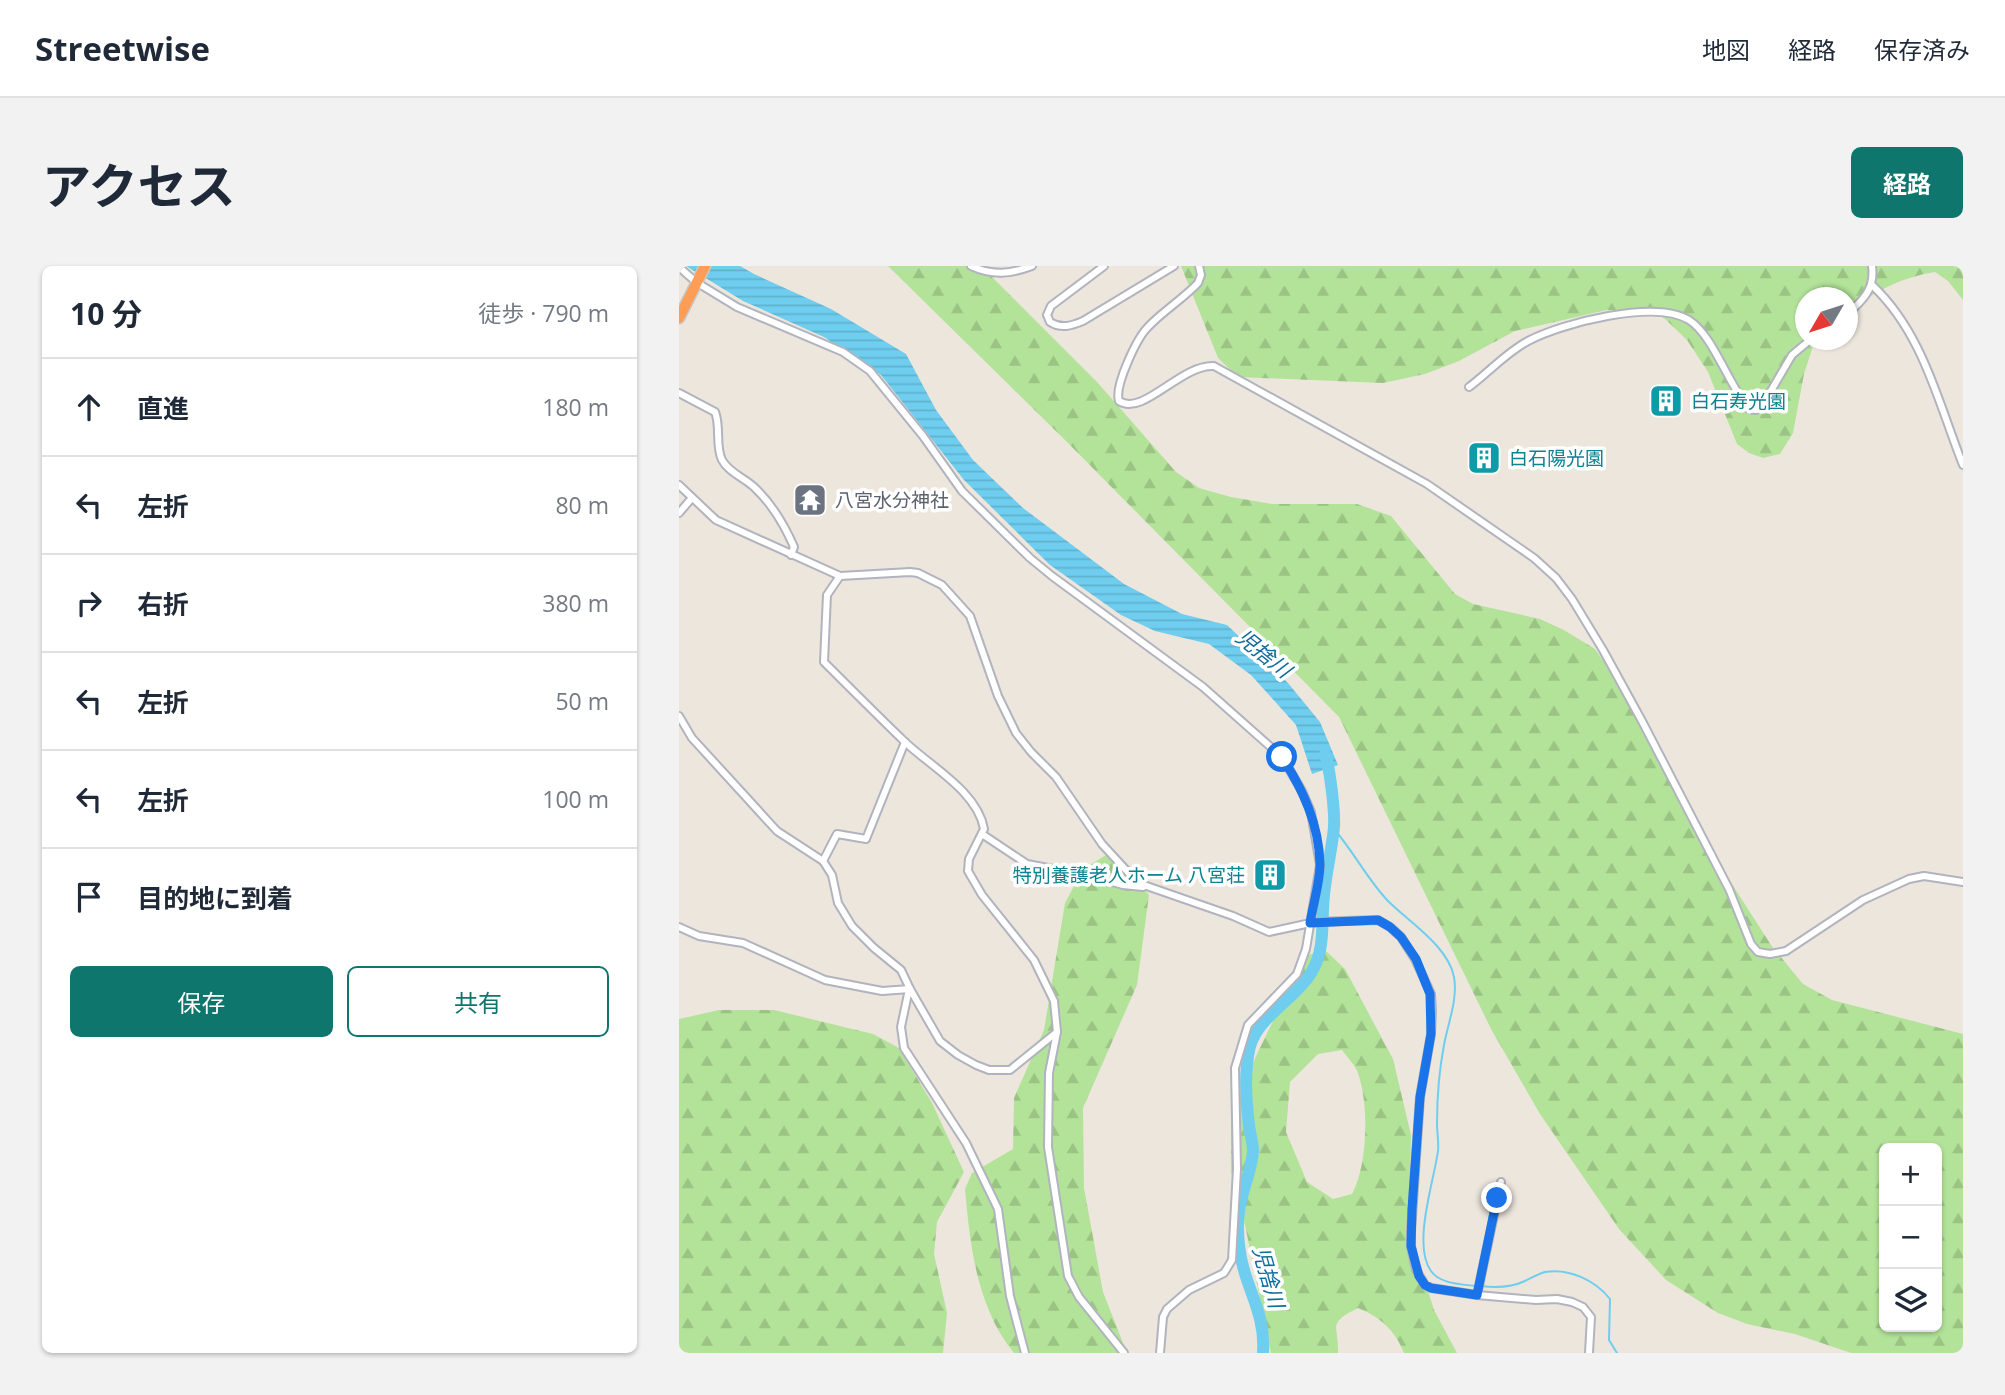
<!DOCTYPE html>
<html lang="ja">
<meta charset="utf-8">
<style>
:root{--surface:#fff;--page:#f2f2f3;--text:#1f2937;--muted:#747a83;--line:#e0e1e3;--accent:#0f766e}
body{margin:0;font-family:"Open Sans","Noto Sans JP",sans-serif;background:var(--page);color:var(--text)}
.controls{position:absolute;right:21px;bottom:21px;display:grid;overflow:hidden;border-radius:10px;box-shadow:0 2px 5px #0004}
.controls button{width:63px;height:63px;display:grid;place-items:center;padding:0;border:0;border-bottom:2px solid var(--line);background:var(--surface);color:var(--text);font:35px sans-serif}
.compass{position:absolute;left:1116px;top:21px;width:63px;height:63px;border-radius:50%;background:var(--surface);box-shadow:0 2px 5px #0004;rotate:231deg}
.stop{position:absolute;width:21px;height:21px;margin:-16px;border:5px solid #1a73e8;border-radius:50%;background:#fff}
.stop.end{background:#1a73e8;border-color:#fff;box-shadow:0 2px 7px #0008}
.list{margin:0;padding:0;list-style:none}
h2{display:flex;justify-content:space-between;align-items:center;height:91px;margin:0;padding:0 28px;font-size:30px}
h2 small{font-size:23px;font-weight:400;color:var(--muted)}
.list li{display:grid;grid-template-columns:46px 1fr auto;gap:21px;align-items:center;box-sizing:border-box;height:98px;padding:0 28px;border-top:2px solid var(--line)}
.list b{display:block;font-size:26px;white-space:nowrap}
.list em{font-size:23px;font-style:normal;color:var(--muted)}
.actions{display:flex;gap:14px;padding:21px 28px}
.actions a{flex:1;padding:16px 0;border:2px solid var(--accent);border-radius:10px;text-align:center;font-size:24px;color:var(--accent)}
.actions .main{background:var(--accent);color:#fff}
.icon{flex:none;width:38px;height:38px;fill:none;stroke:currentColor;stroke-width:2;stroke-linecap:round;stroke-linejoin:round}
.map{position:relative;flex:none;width:1284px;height:1087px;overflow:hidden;border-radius:10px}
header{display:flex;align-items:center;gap:42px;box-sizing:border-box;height:98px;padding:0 35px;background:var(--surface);border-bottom:2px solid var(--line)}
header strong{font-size:33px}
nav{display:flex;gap:38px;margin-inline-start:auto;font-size:24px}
.intro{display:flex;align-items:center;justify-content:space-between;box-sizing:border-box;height:168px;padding:0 42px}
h1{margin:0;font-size:49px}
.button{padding:18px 32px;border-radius:10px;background:var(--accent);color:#fff;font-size:24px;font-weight:700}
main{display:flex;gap:42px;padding:0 42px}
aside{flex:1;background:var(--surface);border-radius:10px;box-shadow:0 2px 5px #0004}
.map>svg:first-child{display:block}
.forest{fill:url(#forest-firs);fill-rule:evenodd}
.water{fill:url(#water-rules)}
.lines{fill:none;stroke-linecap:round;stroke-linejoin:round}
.stream{stroke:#6fceef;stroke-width:2}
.river{stroke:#6fceef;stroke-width:12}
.minor-casing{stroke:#b1b3be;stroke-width:10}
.highway-casing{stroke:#c8c8c8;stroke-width:13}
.minor{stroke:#fff;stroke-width:6}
.highway{stroke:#fe9d56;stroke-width:10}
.route{stroke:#1a73e8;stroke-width:9}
.labels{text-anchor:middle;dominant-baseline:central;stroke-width:7;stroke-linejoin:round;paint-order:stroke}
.culture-label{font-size:19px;fill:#0d838f;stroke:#fff;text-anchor:start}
.worship-label{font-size:19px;fill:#5b616d;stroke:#fff;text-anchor:start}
.water-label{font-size:21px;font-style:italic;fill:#0d6c9c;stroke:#fff}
</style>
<header>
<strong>Streetwise</strong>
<nav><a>地図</a><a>経路</a><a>保存済み</a></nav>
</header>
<div class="intro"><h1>アクセス</h1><a class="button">経路</a></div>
<main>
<aside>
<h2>10 分<small>徒歩 · 790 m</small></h2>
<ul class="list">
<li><svg class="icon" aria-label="ahead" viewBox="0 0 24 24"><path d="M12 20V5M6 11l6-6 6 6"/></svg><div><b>直進</b></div><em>180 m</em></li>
<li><svg class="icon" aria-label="left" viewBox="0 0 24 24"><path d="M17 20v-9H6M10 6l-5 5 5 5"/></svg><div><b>左折</b></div><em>80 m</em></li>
<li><svg class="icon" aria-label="right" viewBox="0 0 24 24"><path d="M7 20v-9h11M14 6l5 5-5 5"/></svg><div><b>右折</b></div><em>380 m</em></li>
<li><svg class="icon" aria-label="left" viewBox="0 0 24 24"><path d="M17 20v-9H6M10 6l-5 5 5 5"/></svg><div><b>左折</b></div><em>50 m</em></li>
<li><svg class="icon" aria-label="left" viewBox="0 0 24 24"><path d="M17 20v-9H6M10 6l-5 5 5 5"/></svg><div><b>左折</b></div><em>100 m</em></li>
<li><svg class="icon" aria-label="arrive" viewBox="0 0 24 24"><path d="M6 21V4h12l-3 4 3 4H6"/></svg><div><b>目的地に到着</b></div></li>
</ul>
<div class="actions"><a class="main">保存</a><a>共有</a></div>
</aside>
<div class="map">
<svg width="1284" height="1087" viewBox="0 0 1284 1087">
<defs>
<pattern id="forest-firs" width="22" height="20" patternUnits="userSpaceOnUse" patternTransform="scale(1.75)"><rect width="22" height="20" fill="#b3e399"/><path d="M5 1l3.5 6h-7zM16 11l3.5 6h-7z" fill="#9ac384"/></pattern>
<pattern id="water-rules" width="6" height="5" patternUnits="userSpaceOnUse" patternTransform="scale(1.75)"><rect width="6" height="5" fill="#6fceef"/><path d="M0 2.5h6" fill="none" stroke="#60b1cd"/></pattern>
</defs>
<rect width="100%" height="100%" fill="#ede6dd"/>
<g class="forest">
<path d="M209,0H302L418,116L497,206L520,222L552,231L593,238H678L712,250L776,328L794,338L861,353L885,364L916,383L952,434L972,482L1035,590L1092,679L1124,718L1153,734L1284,768V1087H1172L1116,1068L1068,1058L1039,1047L987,1014L940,963L861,848L812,763L660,451L388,176ZM1205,882H1258V1061H1205Z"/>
<path d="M502,0H1284V34L1269,15L1256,6C1223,11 1196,25 1169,45L1168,32H1126V74H1136L1125,108L1114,167L1101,188L1084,192L1070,187L1058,178L1029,106L1008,74L985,52L969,45L928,44L836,65L780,95L746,108L704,117L559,111L539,92Z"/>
<path d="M427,589L452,608L470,629L458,719L404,842L405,922L424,1026L448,1087H335C298,1042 291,980 286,923L293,907L334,883L335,832L365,764L386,637L404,603Z"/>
<path d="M646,684L666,703L714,793L732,869L730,965L755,1044L778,1087H725C716,1064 701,1051 679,1042C647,1058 660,1059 659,1087H592L566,959L552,906V851L577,790L626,690ZM663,784C668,791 676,799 679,807C690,839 689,898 673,928L654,933L628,916L607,866L611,816L639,788Z"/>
<polygon points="40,744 95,744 194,768 220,782 253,837 285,906 258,956 255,988 268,1047 264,1087 0,1087 0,753"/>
</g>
<polygon class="water" points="7,0 61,0 75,8 152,43 227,88 257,144 294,194 344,242 445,318 503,348 548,359 609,417 641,456 659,499 633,508 617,459 572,409 530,378 476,365 442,349 371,299 285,214 202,109 145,71 64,35"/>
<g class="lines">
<g class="stream">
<path d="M655,563C675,586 688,613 709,635C730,656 769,680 775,711C779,733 769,757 765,779C760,805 758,832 758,858C758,867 760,876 759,885C755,915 733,979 752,1005C761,1018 782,1018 796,1020"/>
<path d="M802,1020C817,1022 831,1022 846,1015C852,1012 859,1008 866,1006C890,1002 916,1014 931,1033L930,1074L938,1087"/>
</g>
<path class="river" d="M584,1087C587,1044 564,1020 560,979C558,962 559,943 564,927C568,912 573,900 574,885C574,877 571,868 570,859C567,833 565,806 571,780C580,750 616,733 632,707C647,683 642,656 645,629C647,607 653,583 655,561C656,545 651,503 646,488"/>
<defs>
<g id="minor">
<path d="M292,0C314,10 331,8 353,0"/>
<path d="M425,0L372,40L368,49L371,56C382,63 392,60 404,55L495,0"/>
<path d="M520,0L522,9L519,17C504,33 484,45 469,61C458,72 435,120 440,135C464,151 502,98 535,100L748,218L855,292L877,312L893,333L924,384L964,457L1050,623L1072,678L1079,686L1091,688L1107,685L1184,634L1230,613L1245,610L1284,616"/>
<polyline points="0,1 17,16 58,41 164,86 191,105 244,170 283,225 351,292 373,310 524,421 603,491 623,525 632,546 641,599 627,683 618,708 569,759 556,802 558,903 553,994 545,1007 510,1024 488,1043 484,1051 481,1087"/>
<path d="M1193,19C1244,67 1259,136 1284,199"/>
<path d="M1168,48C1185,34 1196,22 1193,0"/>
<path d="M790,121C810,106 828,86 849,75C883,57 976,33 1010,54C1034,69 1050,120 1070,143L1077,144L1089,130L1113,89L1131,74"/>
<path d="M0,127L36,146C42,160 36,180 43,194C50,207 66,212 76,222C94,239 105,258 115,281L112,289"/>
<polyline points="0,219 37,254 161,310 231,306 239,307 263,319 291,350 319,430 337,467 352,486 377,511 423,578 459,617 554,650 590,666 636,656 699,654 711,661 722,671 736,693 752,728 753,745 752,768 741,831 732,965 732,980 737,1004 746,1019 752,1022 798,1029 857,1034 878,1033 893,1036 904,1041 912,1051 910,1087"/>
<polyline points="0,247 12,233"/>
<path d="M161,310L148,329L145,396C172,423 199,450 226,476C251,500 299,526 305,563L290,593L289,605L303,629L355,694L375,735L378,766L370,807L369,881L389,1010L400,1031L445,1087"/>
<polyline points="0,450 13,472 98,565 144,595 153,609 159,637 173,660 195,682 222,704 231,723 261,775 279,789 297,799 310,804 331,804 378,766"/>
<polyline points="303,568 348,598 416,611 444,619 464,621"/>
<polyline points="144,595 158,568 187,573 226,476"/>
<polyline points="0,661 20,670 64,677 146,714 203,725 231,723"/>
<polyline points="230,723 222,761 225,782 287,877 319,943 331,1030 346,1087"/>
<polyline points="798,1029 822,916"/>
</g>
<polyline id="highway" points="0,52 26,0"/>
</defs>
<use href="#minor" class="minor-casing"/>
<use href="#highway" class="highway-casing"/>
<use href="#minor" class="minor"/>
<use href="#highway" class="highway"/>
</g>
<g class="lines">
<path class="route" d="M603,491C624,524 640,558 641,598C641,617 634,638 631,657L699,654L711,661L722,671L737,693L751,728L752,768L741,831L733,943L732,980L740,1010L746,1019L752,1022L798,1029L818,932"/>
</g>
<defs>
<symbol id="building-square" viewBox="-11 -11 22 22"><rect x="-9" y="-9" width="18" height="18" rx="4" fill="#0f9aa8" stroke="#fff"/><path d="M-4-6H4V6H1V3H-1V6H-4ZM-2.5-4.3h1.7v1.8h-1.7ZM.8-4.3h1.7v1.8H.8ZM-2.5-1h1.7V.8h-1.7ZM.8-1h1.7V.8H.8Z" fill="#fff"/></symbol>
<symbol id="temple-square" viewBox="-11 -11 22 22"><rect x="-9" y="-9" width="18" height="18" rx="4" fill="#6b7280" stroke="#fff"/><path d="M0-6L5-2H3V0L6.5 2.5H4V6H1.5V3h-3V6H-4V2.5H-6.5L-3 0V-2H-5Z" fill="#fff"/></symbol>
</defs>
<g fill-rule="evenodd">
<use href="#building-square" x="968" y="116" width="38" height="38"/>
<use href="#building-square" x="786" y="173" width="38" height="38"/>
<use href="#temple-square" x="112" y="215" width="38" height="38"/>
<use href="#building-square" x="572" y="590" width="38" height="38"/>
</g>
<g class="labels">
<g class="culture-label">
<text x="1012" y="135">白石寿光園</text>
<text x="830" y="192">白石陽光園</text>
<text x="566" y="609" text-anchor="end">特別養護老人ホーム 八宮荘</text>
</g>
<g class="worship-label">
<text x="156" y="234">八宮水分神社</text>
</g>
<g class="water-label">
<text transform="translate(585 387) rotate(39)">児捨川</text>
<text transform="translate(590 1011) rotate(74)">児捨川</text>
</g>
</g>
</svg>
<div class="controls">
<button>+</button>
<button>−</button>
<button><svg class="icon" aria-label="layers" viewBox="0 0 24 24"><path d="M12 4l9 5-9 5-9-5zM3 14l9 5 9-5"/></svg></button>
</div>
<svg class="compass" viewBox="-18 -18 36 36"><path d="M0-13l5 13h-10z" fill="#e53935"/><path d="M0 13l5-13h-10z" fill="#747a83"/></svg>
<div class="stop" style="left:603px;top:491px"></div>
<div class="stop end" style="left:818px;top:932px"></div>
</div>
</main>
